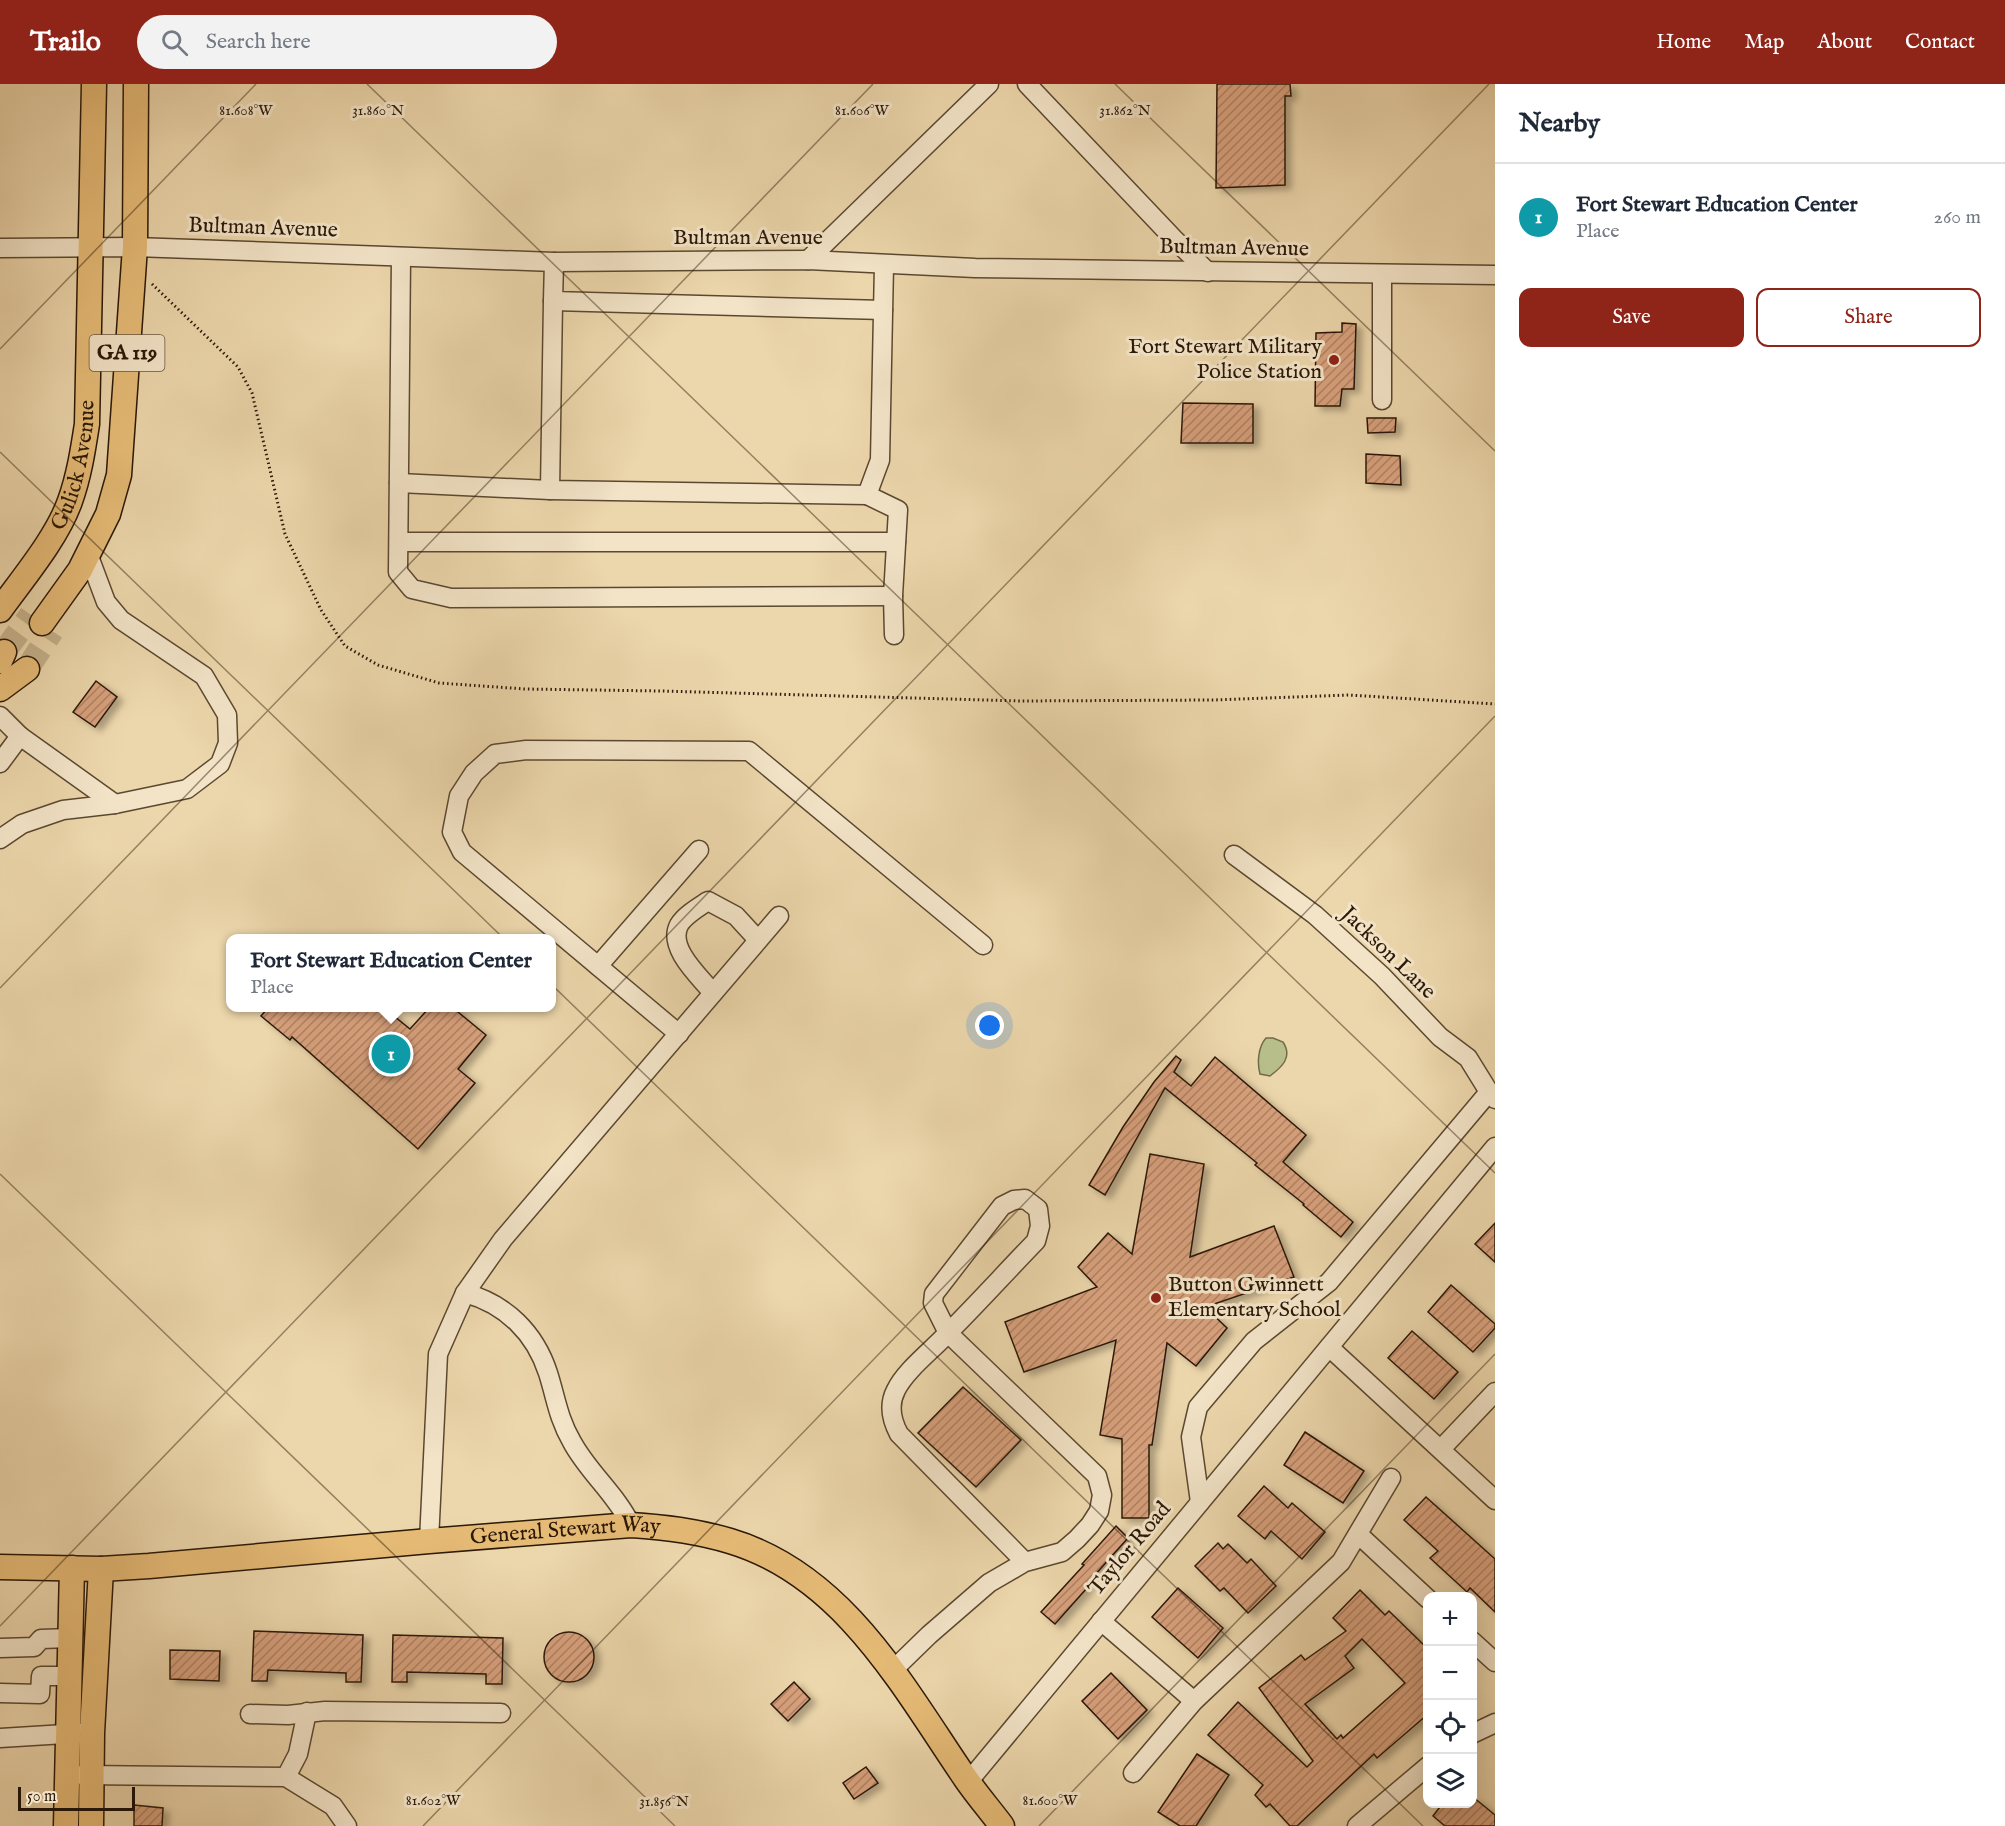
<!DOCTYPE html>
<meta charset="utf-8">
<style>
:root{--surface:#fff;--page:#f2f2f3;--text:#1f2937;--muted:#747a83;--line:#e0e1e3;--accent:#8f2418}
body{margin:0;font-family:"IM FELL English",serif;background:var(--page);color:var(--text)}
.controls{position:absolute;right:18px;bottom:18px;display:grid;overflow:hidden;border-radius:12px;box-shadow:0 6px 24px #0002}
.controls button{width:54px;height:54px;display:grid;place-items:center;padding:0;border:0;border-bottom:2px solid var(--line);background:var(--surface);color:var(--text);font:30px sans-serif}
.scale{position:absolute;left:18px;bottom:15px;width:117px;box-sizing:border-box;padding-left:6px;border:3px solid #2b1807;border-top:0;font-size:16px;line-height:21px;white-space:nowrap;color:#2b1807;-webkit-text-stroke:4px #f3e4c8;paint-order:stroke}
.you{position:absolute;left:990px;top:942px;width:21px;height:21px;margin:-15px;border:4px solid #fff;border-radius:50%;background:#1a73e8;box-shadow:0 0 0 9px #1a73e833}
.badge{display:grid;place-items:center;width:39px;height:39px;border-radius:50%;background:var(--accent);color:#fff;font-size:20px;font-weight:700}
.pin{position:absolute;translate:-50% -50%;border:3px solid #fff;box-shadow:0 2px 6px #0006}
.popup{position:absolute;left:226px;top:850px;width:330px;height:78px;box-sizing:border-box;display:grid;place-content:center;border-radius:12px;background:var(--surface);filter:drop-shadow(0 2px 4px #0005);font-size:20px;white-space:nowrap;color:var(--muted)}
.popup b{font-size:22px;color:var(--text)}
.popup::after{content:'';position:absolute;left:50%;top:100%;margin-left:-12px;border:12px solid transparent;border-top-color:var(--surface)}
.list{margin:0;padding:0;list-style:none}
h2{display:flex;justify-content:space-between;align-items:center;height:78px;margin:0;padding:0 24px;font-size:26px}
h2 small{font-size:20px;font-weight:400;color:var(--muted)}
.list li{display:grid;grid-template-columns:39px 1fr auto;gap:18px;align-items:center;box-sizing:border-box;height:108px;padding:0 24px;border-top:2px solid var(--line)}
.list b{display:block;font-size:22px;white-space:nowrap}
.list p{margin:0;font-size:20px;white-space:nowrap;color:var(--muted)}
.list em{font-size:20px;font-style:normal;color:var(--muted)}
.actions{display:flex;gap:12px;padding:18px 24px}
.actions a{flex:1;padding:14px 0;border:2px solid var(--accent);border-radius:12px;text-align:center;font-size:21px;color:var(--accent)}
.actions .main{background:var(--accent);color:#fff}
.icon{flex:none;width:33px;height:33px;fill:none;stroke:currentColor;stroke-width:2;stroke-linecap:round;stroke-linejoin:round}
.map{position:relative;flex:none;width:1495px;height:1742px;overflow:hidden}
header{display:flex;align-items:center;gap:36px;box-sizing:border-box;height:84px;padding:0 30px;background:var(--accent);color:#fff}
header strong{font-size:28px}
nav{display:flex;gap:33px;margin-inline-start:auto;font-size:21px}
.search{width:420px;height:54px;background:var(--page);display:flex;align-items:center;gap:15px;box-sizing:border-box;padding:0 21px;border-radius:33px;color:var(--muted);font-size:22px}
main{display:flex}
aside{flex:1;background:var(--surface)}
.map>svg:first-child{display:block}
.park{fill:#b8be89;stroke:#726b48;stroke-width:1.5}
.building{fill:url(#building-hatch);stroke:#2b1807;stroke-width:1.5;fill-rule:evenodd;filter:url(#shadow)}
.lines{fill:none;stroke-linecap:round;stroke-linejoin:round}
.major-tunnel{stroke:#c5b08a;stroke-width:24;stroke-dasharray:24 12;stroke-linecap:butt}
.minor-casing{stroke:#5b4830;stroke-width:21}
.major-casing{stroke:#2b1807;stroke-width:27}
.path{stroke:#2b1807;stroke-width:3;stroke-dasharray:1.5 3;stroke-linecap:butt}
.minor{stroke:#f3e4c8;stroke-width:18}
.major{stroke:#e6bb76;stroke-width:24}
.ticks{fill:none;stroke:#2b1807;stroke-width:1.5;stroke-opacity:0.45}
.poi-dot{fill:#8f2418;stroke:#f3e4c8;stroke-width:2}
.labels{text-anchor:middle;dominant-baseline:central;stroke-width:6;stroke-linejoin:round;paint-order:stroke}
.shield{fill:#f3e4c8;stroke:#675541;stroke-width:1.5}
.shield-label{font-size:21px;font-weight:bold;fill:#2b1807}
.street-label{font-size:22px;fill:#2b1807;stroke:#f3e4c8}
.poi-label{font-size:22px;fill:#2b1807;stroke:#f3e4c8;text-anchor:end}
.ticks-label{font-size:15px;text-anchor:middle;fill:#2b1807;stroke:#f3e4c8;stroke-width:6;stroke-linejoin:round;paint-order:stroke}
</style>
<header>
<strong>Trailo</strong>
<div class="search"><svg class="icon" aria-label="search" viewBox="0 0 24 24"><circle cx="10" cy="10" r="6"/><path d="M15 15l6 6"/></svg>Search here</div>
<nav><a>Home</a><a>Map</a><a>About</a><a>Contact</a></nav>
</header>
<main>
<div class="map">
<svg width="1495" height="1742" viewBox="0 0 1495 1742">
<defs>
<pattern id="building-hatch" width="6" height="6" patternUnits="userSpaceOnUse" patternTransform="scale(1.5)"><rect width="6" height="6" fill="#d7a07b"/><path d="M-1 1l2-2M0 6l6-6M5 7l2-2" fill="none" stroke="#af8163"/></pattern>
<filter id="shadow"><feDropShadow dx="6" dy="4" stdDeviation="3" flood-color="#0004"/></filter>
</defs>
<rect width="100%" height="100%" fill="#ecd6ab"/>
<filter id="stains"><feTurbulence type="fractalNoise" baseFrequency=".00333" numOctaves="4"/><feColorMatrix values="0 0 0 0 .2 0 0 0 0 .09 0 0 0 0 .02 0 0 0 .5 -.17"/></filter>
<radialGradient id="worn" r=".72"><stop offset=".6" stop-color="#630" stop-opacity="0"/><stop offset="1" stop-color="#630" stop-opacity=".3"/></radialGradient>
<path class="park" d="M1266,954H1273L1283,958C1293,973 1282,983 1270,992L1260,990C1257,979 1258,963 1266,954Z"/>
<g class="building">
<polygon points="1217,0 1290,0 1291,12 1285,12 1285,101 1216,104"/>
<polygon points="1342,239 1356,240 1354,305 1342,305 1340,322 1315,322 1316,249 1342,248"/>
<polygon points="1183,319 1253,320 1253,359 1181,359"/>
<polygon points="1367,334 1396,334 1395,348 1368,349"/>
<polygon points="1366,370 1400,372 1401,401 1366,399"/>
<polygon points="96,597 117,613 95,643 73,628"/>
<polygon points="268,924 384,924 410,945 429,924 453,924 486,951 458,985 475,999 418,1065 292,953 290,956 261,932"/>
<polygon points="1176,972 1181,976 1174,988 1191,1002 1215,973 1306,1051 1283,1078 1353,1138 1341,1153 1303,1121 1304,1120 1255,1081 1257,1079 1165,1004 1105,1111 1089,1101 1123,1043 1154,998"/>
<polygon points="1150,1070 1204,1080 1190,1173 1274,1142 1294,1193 1205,1223 1227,1244 1196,1282 1167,1259 1152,1361 1149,1361 1149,1434 1122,1434 1122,1355 1100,1351 1116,1256 1024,1288 1005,1238 1097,1203 1078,1183 1108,1149 1132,1170"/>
<polygon points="1495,1139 1495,1178 1475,1160"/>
<polygon points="1451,1201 1495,1240 1495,1244 1473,1268 1428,1228"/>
<polygon points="1412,1247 1458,1288 1434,1315 1388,1274"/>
<polygon points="963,1303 1021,1356 976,1403 918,1349"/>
<polygon points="1305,1348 1364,1387 1343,1419 1284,1381"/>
<polygon points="1264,1402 1288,1424 1292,1419 1325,1448 1302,1475 1271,1447 1265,1455 1238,1432"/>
<polygon points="1426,1413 1495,1475 1495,1528 1470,1504 1467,1508 1430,1474 1438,1467 1404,1436"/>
<polygon points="1116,1442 1128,1454 1085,1502 1087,1504 1055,1540 1041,1528 1084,1481 1082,1480"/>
<polygon points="1218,1459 1223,1465 1228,1460 1247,1479 1251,1475 1276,1502 1248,1529 1224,1504 1220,1507 1195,1482"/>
<polygon points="1178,1504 1223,1544 1198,1574 1152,1533"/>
<path d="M1360,1506L1385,1531L1389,1527L1428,1565V1630L1377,1674L1374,1670L1297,1742H1290L1270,1720L1266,1723L1255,1711L1263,1701L1208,1651L1238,1618L1307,1683L1313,1677L1259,1604L1301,1571L1305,1576L1346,1547L1333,1534ZM1362,1555L1405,1599L1343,1654L1341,1651L1337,1655L1305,1620L1354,1584L1345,1572Z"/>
<polygon points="254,1547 363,1551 361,1598 346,1598 346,1589 268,1586 267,1597 252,1597"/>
<circle cx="569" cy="1573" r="25"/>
<polygon points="393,1551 503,1554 502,1600 486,1600 486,1590 407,1588 407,1598 392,1598"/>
<polygon points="170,1566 220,1567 219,1597 170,1595"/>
<polygon points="1111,1589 1147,1626 1118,1655 1082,1617"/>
<polygon points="794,1598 810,1615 788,1637 771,1620"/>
<polygon points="1197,1670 1229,1691 1196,1742 1180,1742 1158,1728"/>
<polygon points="866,1683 878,1699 854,1715 843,1699"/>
<polygon points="1473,1713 1495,1731 1495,1742 1445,1742 1433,1732 1443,1719 1473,1719"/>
<polygon points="134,1721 163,1724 162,1742 134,1742"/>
</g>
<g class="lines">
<g class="major-tunnel">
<polyline points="4,568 31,531"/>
<polyline points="27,585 52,547"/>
</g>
<defs>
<g id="minor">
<polyline points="1027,0 1174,155 1208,188"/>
<polyline points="0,164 135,163 554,178 808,176 975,184 1495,191"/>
<polyline points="401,173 398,488 412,505 451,514 893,512"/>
<polyline points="808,176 989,0"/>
<polyline points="554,178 553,217 883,226"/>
<polyline points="553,217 550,406 867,411 880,376 884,181"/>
<polyline points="1382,316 1382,190"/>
<polyline points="399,399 550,406"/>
<polyline points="867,411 898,426 893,512 894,551"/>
<polyline points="399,458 896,458"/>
<polyline points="0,632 20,652"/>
<polyline points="0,679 20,652 115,720"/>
<polyline points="0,755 22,740 63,726 115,720 187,705 220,680 228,659 227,631 204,592 121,536 106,518 88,470"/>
<polyline points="1234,771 1315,831 1382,892 1440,953 1468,974 1489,1008 1495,1015"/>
<polyline points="598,882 699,766"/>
<path d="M713,909C700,893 667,864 679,841C685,831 699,823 708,817L736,832L758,856"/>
<polyline points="679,950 462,768 452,748 459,712 474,689 495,670 526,666 749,667 983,861"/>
<path d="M465,1209C506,1220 535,1249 548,1289C556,1314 558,1334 572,1358C588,1388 616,1410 631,1441"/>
<polyline points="1329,1263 1495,1416"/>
<polyline points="1441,1365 1495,1308"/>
<polyline points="1200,1418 1191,1353 1198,1323 1254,1257 1329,1198 1489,1008"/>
<polyline points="1358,1450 1428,1515"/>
<polyline points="429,1457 438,1270 465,1209 503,1155 779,832"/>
<polyline points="1101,1537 1194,1617"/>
<polyline points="1472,1557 1495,1578"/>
<polyline points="0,1564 34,1563 41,1555 70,1554"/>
<path d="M893,1586L929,1551L989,1499L1025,1478L1062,1468L1077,1455L1090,1441L1099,1427L1102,1411L1097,1392L948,1249L933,1219L934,1210L1002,1122L1014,1116L1025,1115L1038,1125L1040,1142L1036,1157C1006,1188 977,1220 946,1251C931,1267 905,1287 896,1306C888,1321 892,1337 899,1350L1025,1478"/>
<polyline points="0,1609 40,1610 41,1592 69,1592"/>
<polyline points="250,1630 288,1631 325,1627 501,1629"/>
<polyline points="1472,1650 1495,1639"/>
<polyline points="0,1654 81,1649"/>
<polyline points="1133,1689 1194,1617 1341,1478 1391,1394"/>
<polyline points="81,1691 286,1693 333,1722 347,1742"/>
<polyline points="286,1693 298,1670 307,1628"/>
<polyline points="968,1698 1495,1063"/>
<polyline points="1357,1742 1428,1682"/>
</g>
<g id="major">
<path id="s1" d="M0,526C23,494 57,454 70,417C79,392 83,366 87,340L94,0"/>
<polyline points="42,539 80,486 108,430 119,391 135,163 136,0"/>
<polyline points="0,577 4,568"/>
<polyline points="0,605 27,585"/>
<path id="s2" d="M0,1483L101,1485L149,1482L429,1457L631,1441C664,1443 697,1447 730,1457C844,1491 903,1603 966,1695C977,1711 990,1726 1002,1742"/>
<polyline points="66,1742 72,1484"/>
<polyline points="91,1742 92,1649 101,1485"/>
</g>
</defs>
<use href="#minor" class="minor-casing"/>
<use href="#major" class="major-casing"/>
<polyline class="path" points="152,200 238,283 252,309 285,450 321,526 345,562 378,581 439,599 525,605 661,607 1020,617 1213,616 1349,611 1495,620"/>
<use href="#minor" class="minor"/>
<use href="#major" class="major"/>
</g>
<path class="ticks" d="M367,0L1495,1089M1115,0L1495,367M0,265L256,0M0,368L1423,1742M0,904L873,0M0,1090L675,1742M0,1542L1489,0M423,1742L1495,632M1039,1742L1495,1270"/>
<g class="poi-dot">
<circle cx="1334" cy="276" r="6"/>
<circle cx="1156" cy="1214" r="6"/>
</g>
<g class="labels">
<rect class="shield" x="89.5" y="251" width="75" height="36" rx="4.5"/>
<g class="shield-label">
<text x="127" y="269">GA 119</text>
</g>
<g class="street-label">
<text transform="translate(263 144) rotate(2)">Bultman Avenue</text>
<text x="748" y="154">Bultman Avenue</text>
<text transform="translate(1234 164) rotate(1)">Bultman Avenue</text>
<text stroke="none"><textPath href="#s1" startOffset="166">Gulick Avenue</textPath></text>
<text transform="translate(1388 869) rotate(44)">Jackson Lane</text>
<text stroke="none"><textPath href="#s2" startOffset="567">General Stewart Way</textPath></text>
<text transform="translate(1130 1465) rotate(-50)">Taylor Road</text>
</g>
<g class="poi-label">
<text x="1322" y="263">Fort Stewart Military<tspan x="1322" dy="25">Police Station</tspan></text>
<text x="1168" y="1201" text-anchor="start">Button Gwinnett<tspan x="1168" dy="25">Elementary School</tspan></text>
</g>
</g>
<g class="ticks-label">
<text x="378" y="31">31.860°N</text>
<text x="1125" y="31">31.862°N</text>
<text x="246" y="31">81.608°W</text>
<text x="862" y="31">81.606°W</text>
<text x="433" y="1721">81.602°W</text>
<text x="1050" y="1721">81.600°W</text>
<text x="664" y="1722">31.856°N</text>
</g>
<rect width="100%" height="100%" filter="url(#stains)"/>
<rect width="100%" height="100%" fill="url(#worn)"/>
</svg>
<div class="controls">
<button>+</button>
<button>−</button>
<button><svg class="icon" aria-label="locate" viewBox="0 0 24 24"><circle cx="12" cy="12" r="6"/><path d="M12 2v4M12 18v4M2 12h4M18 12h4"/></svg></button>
<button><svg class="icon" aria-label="layers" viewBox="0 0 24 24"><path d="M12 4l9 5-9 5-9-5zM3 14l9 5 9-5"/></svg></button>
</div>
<div class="scale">50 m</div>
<div class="you"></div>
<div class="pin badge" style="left:391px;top:970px;background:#0f9aa8">1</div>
<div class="popup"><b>Fort Stewart Education Center</b>Place</div>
</div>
<aside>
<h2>Nearby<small></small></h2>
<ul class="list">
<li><span class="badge" style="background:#0f9aa8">1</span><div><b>Fort Stewart Education Center</b><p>Place</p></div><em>260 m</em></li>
</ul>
<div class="actions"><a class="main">Save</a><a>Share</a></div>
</aside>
</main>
